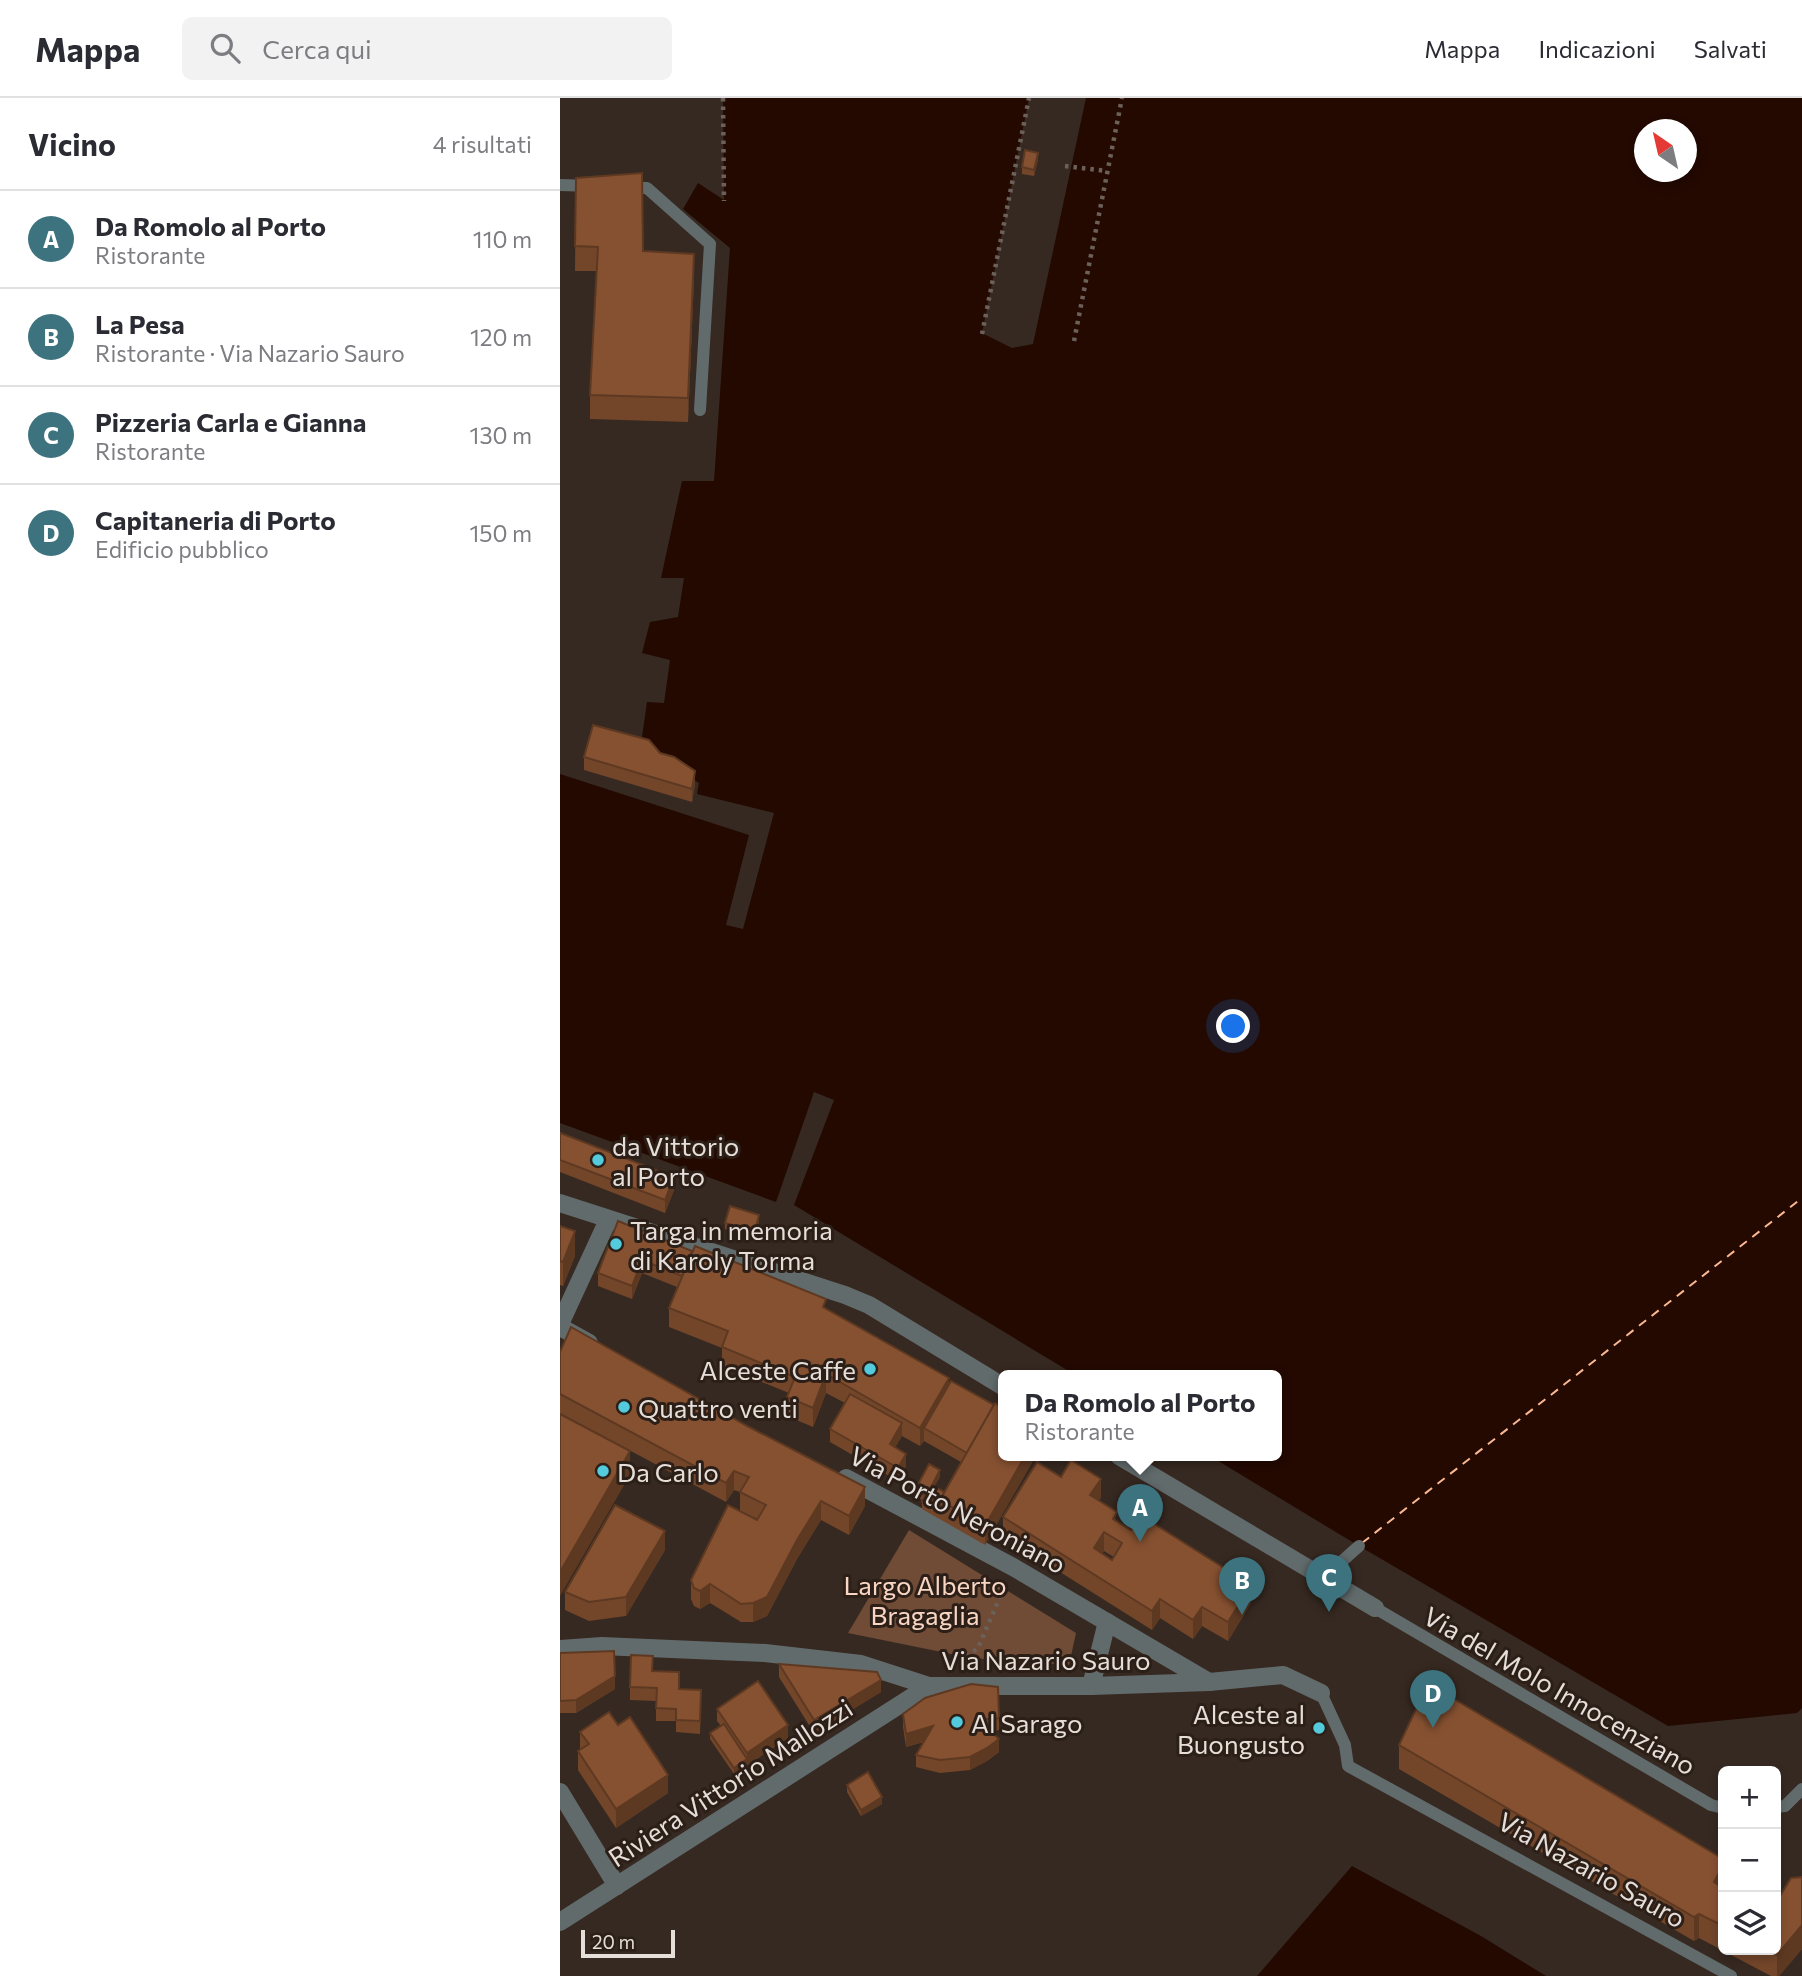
<!DOCTYPE html>
<html lang="it">
<meta charset="utf-8">
<style>
:root{--surface:#fff;--page:#f2f2f3;--text:#2b2b33;--muted:#7c7c81;--line:#e1e1e2;--accent:#3d737f}
body{margin:0;font-family:Commissioner,sans-serif;background:var(--page);color:var(--text)}
.controls{position:absolute;right:21px;bottom:21px;display:grid;overflow:hidden;border-radius:10px;box-shadow:0 4px 10px #0003}
.controls button{width:63px;height:63px;display:grid;place-items:center;padding:0;border:0;border-bottom:2px solid var(--line);background:var(--surface);color:var(--text);font:35px sans-serif}
.compass{position:absolute;left:1074px;top:21px;width:63px;height:63px;border-radius:50%;background:var(--surface);box-shadow:0 4px 10px #0003;rotate:326deg}
.scale{position:absolute;left:21px;bottom:18px;width:94px;box-sizing:border-box;padding-left:7px;border:4px solid #e6ded9;border-top:0;font-size:19px;line-height:24px;white-space:nowrap;color:#e6ded9;-webkit-text-stroke:5px #2c1f18;paint-order:stroke}
.you{position:absolute;left:674px;top:929px;width:24px;height:24px;margin:-18px;border:5px solid #fff;border-radius:50%;background:#1a73e8;box-shadow:0 0 0 10px #1a73e833}
.badge{display:grid;place-items:center;width:46px;height:46px;border-radius:50%;background:var(--accent);color:#fff;font-size:23px;font-weight:700}
.pin{position:absolute;translate:-50% -58px;filter:drop-shadow(0 2px 4px #0008)}
.pin::after{content:'';position:absolute;top:37px;width:24px;height:21px;background:inherit;clip-path:polygon(0 0,100% 0,50% 100%)}
.popup{position:absolute;left:438px;top:1272px;width:284px;height:91px;box-sizing:border-box;display:grid;place-content:center;border-radius:10px;background:var(--surface);filter:drop-shadow(0 2px 5px #0005);font-size:23px;white-space:nowrap;color:var(--muted)}
.popup b{font-size:26px;color:var(--text)}
.popup::after{content:'';position:absolute;left:50%;top:100%;margin-left:-14px;border:14px solid transparent;border-top-color:var(--surface)}
.list{margin:0;padding:0;list-style:none}
h2{display:flex;justify-content:space-between;align-items:center;height:91px;margin:0;padding:0 28px;font-size:30px}
h2 small{font-size:23px;font-weight:400;color:var(--muted)}
.list li{display:grid;grid-template-columns:46px 1fr auto;gap:21px;align-items:center;box-sizing:border-box;height:98px;padding:0 28px;border-top:2px solid var(--line)}
.list b{display:block;font-size:26px;white-space:nowrap}
.list p{margin:0;font-size:23px;white-space:nowrap;color:var(--muted)}
.list em{font-size:23px;font-style:normal;color:var(--muted)}
.icon{flex:none;width:38px;height:38px;fill:none;stroke:currentColor;stroke-width:2;stroke-linecap:round;stroke-linejoin:round}
.map{position:relative;flex:none;width:1242px;height:1878px;overflow:hidden}
header{display:flex;align-items:center;gap:42px;box-sizing:border-box;height:98px;padding:0 35px;background:var(--surface);border-bottom:2px solid var(--line)}
header strong{font-size:33px}
nav{display:flex;gap:38px;margin-inline-start:auto;font-size:24px}
.search{width:490px;height:63px;background:var(--page);display:flex;align-items:center;gap:18px;box-sizing:border-box;padding:0 24px;border-radius:10px;color:var(--muted);font-size:26px}
main{display:flex}
aside{flex:1;background:var(--surface)}
.map>svg:first-child{display:block}
.green{fill:#704b36}
.water{fill:#230900;fill-rule:evenodd}
.lines{fill:none;stroke-linecap:round;stroke-linejoin:round}
.ferry{stroke:#fab892;stroke-width:2;stroke-dasharray:9 7;stroke-linecap:butt}
.path{stroke:#6c615a;stroke-width:4.5;stroke-dasharray:3.5 5;stroke-linecap:butt}
.lane{stroke:#626b6c;stroke-width:12}
.street{stroke:#626b6c;stroke-width:18}
.wall{fill:#73462a;fill-rule:evenodd}
.shaded-wall{fill:#5e3922}
.building{fill:#865131;stroke:#5e3922;stroke-width:2;fill-rule:evenodd}
.poi-dot{fill:#53cbdc;stroke:#2c1f18;stroke-width:2.5}
.labels{text-anchor:middle;dominant-baseline:central;stroke-width:6;stroke-linejoin:round;paint-order:stroke}
.poi-label{font-size:26px;fill:#e6ded9;stroke:#2c1f18;text-anchor:start}
.street-label{font-size:26px;fill:#e6ded9;stroke:#2c1f18}
.park-label{font-size:26px;fill:#f8d6c3;stroke:#2c1f18}
</style>
<header>
<strong>Mappa</strong>
<div class="search"><svg class="icon" aria-label="search" viewBox="0 0 24 24"><circle cx="10" cy="10" r="6"/><path d="M15 15l6 6"/></svg>Cerca qui</div>
<nav><a>Mappa</a><a>Indicazioni</a><a>Salvati</a></nav>
</header>
<main>
<aside>
<h2>Vicino<small>4 risultati</small></h2>
<ul class="list">
<li><span class="badge">A</span><div><b>Da Romolo al Porto</b><p>Ristorante</p></div><em>110 m</em></li>
<li><span class="badge">B</span><div><b>La Pesa</b><p>Ristorante · Via Nazario Sauro</p></div><em>120 m</em></li>
<li><span class="badge">C</span><div><b>Pizzeria Carla e Gianna</b><p>Ristorante</p></div><em>130 m</em></li>
<li><span class="badge">D</span><div><b>Capitaneria di Porto</b><p>Edificio pubblico</p></div><em>150 m</em></li>
</ul>
</aside>
<div class="map">
<svg width="1242" height="1878" viewBox="0 0 1242 1878">
<rect width="100%" height="100%" fill="#362921"/>
<polygon class="green" points="349,1432 516,1535 509,1567 411,1560 288,1535"/>
<g class="water">
<path d="M163,0H469L422,235L452,250L473,246L526,0H1242V1610L1237,1615L1108,1628L799,1448L650,1358H716V1278H517L234,1107L274,1002L254,994L216,1104L0,1025V676L189,737L166,827L183,831L214,715L137,696L139,685L116,670L100,666L82,639L87,604L104,605L110,562L82,555L90,524L118,519L124,480H101L122,383H154L170,150L123,111L138,85L164,102ZM1084,32H1126V74H1084Z"/>
<polygon points="792,1768 921,1838 986,1878 697,1878"/>
</g>
<g class="lines">
<polyline class="ferry" points="802,1445 1242,1100"/>
<g class="path">
<polyline points="163,0 164,103"/>
<polyline points="505,68 547,73"/>
<polyline points="422,236 469,0"/>
<polyline points="514,243 562,0"/>
<polyline points="400,1564 418,1550 443,1492"/>
</g>
<g class="lane">
<polyline points="0,87 33,88"/>
<polyline points="65,90 87,90 150,146 140,312"/>
<polyline points="762,1481 799,1448"/>
<polyline points="815,1510 1151,1707 1163,1710"/>
<polyline points="761,1595 785,1647 788,1668 1171,1878"/>
<polyline points="1216,1709 1225,1708 1242,1691"/>
</g>
<g class="street">
<polyline points="0,1105 285,1197 309,1207 444,1289"/>
<polyline points="0,1226 48,1122"/>
<polyline points="0,1229 29,1245"/>
<polyline points="559,1358 815,1510"/>
<polyline points="286,1380 453,1469 649,1584"/>
<polyline points="0,1551 42,1548 205,1555 301,1566 369,1588 531,1588 649,1584 723,1577 761,1595"/>
<polyline points="531,1588 547,1524"/>
<polyline points="0,1694 57,1788"/>
<polyline points="0,1824 369,1588"/>
</g>
</g>
<g class="wall">
<polygon points="478,61 474,78 462,76 462,69"/>
<polygon points="16,80 83,153 134,180 128,324 30,321 30,297 37,173 15,173"/>
<polygon points="100,655 135,686 132,704 24,672 24,659"/>
<polygon points="0,1035 114,1092 105,1115 0,1074"/>
<polygon points="58,1123 266,1211 389,1286 434,1307 425,1447 362,1411 362,1402 355,1398 355,1392 380,1379 374,1388 384,1394 401,1364 364,1343 360,1348 342,1338 335,1349 346,1368 338,1383 270,1344 270,1331 285,1305 266,1295 253,1329 227,1318 227,1299 229,1295 162,1268 162,1250 109,1229 109,1210 117,1189 82,1175 72,1201 38,1188 38,1175"/>
<polygon points="199,1123 195,1139 165,1131 165,1125"/>
<polygon points="0,1128 15,1158 3,1188 0,1187"/>
<polygon points="0,1254 305,1408 289,1437 261,1422 237,1461 207,1518 193,1524 181,1524 150,1505 140,1511 134,1508 131,1501 131,1482 198,1421 180,1413 180,1394 174,1392 166,1404 0,1315"/>
<path d="M501,1379L541,1399L539,1403L557,1423L691,1505L668,1543L642,1528L633,1541L600,1520L592,1532L443,1438V1419ZM544,1453L554,1459L552,1462L542,1456Z"/>
<polygon points="105,1452 66,1518 29,1523 5,1512 5,1494"/>
<polygon points="0,1555 55,1591 16,1615 0,1615"/>
<polygon points="219,1566 321,1594 254,1635 219,1579"/>
<polygon points="92,1573 141,1605 140,1636 116,1634 116,1623 96,1623 96,1603 70,1602 70,1589"/>
<polygon points="157,1611 228,1640 174,1676 150,1641 150,1635 161,1628 157,1623"/>
<polygon points="343,1616 439,1620 439,1632 430,1634 439,1654 427,1663 410,1672 380,1675 356,1669 356,1657 364,1644 346,1649 343,1629"/>
<polygon points="58,1627 108,1695 56,1730 18,1672 18,1653 20,1652 20,1634"/>
<polygon points="839,1647 1163,1761 1163,1852 1216,1852 1220,1798 1242,1851 1219,1878 1211,1878 1139,1840 1134,1843 839,1671"/>
<polygon points="287,1687 322,1706 301,1718 287,1694"/>
</g>
<g class="shaded-wall">
<polygon points="478,55 478,61 474,78 474,72"/>
<polygon points="134,156 134,180 128,324 128,300"/>
<polygon points="135,673 135,686 132,704 132,691"/>
<polygon points="114,1079 114,1092 105,1115 105,1102"/>
<polygon points="199,1117 199,1123 195,1139 195,1133"/>
<polygon points="15,1133 15,1158 3,1188 3,1164"/>
<polygon points="82,1162 82,1175 72,1201 72,1188"/>
<polygon points="266,1276 266,1295 253,1329 253,1310"/>
<polygon points="389,1280 389,1299 364,1330 364,1343 360,1348 360,1330"/>
<polygon points="342,1325 342,1338 330,1359 330,1346"/>
<polygon points="70,1353 70,1377 0,1498 0,1474"/>
<polygon points="346,1356 346,1368 338,1383 338,1370"/>
<polygon points="465,1358 476,1358 425,1447 425,1428"/>
<polygon points="380,1372 380,1379 372,1393 372,1387"/>
<polygon points="174,1373 174,1392 166,1404 166,1385"/>
<polygon points="541,1381 541,1399 530,1416 530,1397"/>
<polygon points="305,1389 305,1408 289,1437 289,1418"/>
<polygon points="261,1403 261,1422 237,1461 207,1518 193,1524 193,1505 237,1442"/>
<polygon points="105,1433 105,1452 66,1518 66,1499"/>
<polygon points="544,1434 544,1453 534,1469 534,1450"/>
<polygon points="150,1486 150,1505 140,1511 140,1493"/>
<polygon points="691,1487 691,1505 668,1543 668,1524"/>
<polygon points="600,1501 600,1520 592,1532 592,1513"/>
<polygon points="642,1509 642,1528 633,1541 633,1522"/>
<polygon points="55,1578 55,1591 16,1615 16,1602"/>
<polygon points="321,1582 321,1594 254,1635 254,1622"/>
<polygon points="228,1627 228,1640 187,1667 187,1655"/>
<polygon points="373,1628 373,1641 346,1649 346,1636"/>
<polygon points="439,1641 439,1654 427,1663 410,1672 410,1659"/>
<polygon points="187,1661 187,1667 174,1676 174,1670"/>
<polygon points="108,1677 108,1695 56,1730 56,1711"/>
<polygon points="322,1699 322,1706 301,1718 301,1712"/>
<polygon points="1163,1768 1163,1792 1154,1784"/>
<polygon points="1139,1816 1139,1840 1134,1843 1134,1819"/>
<polygon points="1242,1827 1242,1851 1219,1878 1217,1878 1217,1857"/>
</g>
<g class="building">
<polygon points="465,52 478,55 474,72 462,69"/>
<polygon points="82,75 83,153 134,156 128,300 30,297 38,149 15,148 16,80"/>
<polygon points="33,627 89,642 100,655 114,659 135,673 132,691 24,659"/>
<polygon points="0,1035 114,1079 105,1102 0,1062"/>
<polygon points="170,1108 199,1117 195,1133 165,1125"/>
<polygon points="58,1123 132,1153 122,1178 82,1162 72,1188 38,1175"/>
<polygon points="0,1128 15,1133 3,1164 0,1163"/>
<polygon points="135,1148 266,1201 263,1209 389,1280 360,1330 266,1276 253,1310 227,1299 235,1279 162,1249 168,1233 109,1210"/>
<polygon points="11,1229 189,1329 305,1389 289,1418 261,1403 237,1442 207,1499 193,1505 181,1506 150,1486 140,1493 134,1490 131,1482 168,1407 197,1422 206,1407 180,1394 189,1379 174,1373 166,1385 0,1296 0,1254"/>
<polygon points="391,1283 434,1307 407,1355 364,1330"/>
<polygon points="290,1296 342,1325 330,1346 346,1356 338,1370 270,1331"/>
<polygon points="435,1305 444,1311 444,1358 465,1358 425,1428 380,1402"/>
<polygon points="0,1316 70,1353 0,1474"/>
<path d="M511,1362L541,1381L530,1397L557,1414L553,1421L571,1432L580,1417L691,1487L668,1524L642,1509L633,1522L600,1501L592,1513L443,1419L477,1364L501,1379ZM544,1434L562,1445L552,1462L534,1450Z"/>
<polygon points="369,1366 380,1372 372,1387 384,1394 380,1402 380,1414 362,1404 365,1397 355,1392"/>
<polygon points="55,1407 105,1433 66,1499 29,1504 5,1494"/>
<polygon points="54,1553 55,1578 16,1602 0,1603 0,1555"/>
<polygon points="71,1557 93,1558 92,1573 119,1574 119,1591 141,1592 140,1623 116,1622 116,1611 96,1610 97,1590 70,1589"/>
<polygon points="219,1566 317,1574 321,1582 254,1622"/>
<polygon points="198,1583 228,1627 187,1655 157,1611"/>
<polygon points="411,1586 438,1589 439,1620 418,1622 439,1641 427,1650 410,1659 380,1662 356,1657 373,1628 346,1636 343,1616 365,1600"/>
<polygon points="872,1588 1163,1761 1163,1768 1154,1784 1163,1790 1163,1828 1139,1816 1134,1819 839,1647 859,1605 862,1607"/>
<polygon points="49,1614 58,1627 70,1619 108,1677 56,1711 18,1653 29,1646 20,1634"/>
<polygon points="164,1626 187,1661 174,1670 150,1635"/>
<polygon points="308,1674 322,1699 301,1712 287,1687"/>
<polygon points="1242,1779 1242,1827 1217,1857 1207,1852 1216,1852 1216,1795 1220,1798 1231,1780"/>
</g>
<g class="poi-dot">
<circle cx="38" cy="1062" r="7"/>
<circle cx="56" cy="1146" r="7"/>
<circle cx="310" cy="1271" r="7"/>
<circle cx="64" cy="1309" r="7"/>
<circle cx="43" cy="1373" r="7"/>
<circle cx="397" cy="1624" r="7"/>
<circle cx="759" cy="1630" r="7"/>
</g>
<g class="labels">
<g class="poi-label">
<text x="52" y="1047">da Vittorio<tspan x="52" dy="30">al Porto</tspan></text>
<text x="70" y="1131">Targa in memoria<tspan x="70" dy="30">di Karoly Torma</tspan></text>
<text x="296" y="1271" text-anchor="end">Alceste Caffe</text>
<text x="78" y="1309">Quattro venti</text>
<text x="57" y="1373">Da Carlo</text>
<text x="745" y="1615" text-anchor="end">Alceste al<tspan x="745" dy="30">Buongusto</tspan></text>
<text x="411" y="1624">Al Sarago</text>
</g>
<g class="street-label">
<text transform="translate(398 1411) rotate(28)">Via Porto Neroniano</text>
<text x="486" y="1561">Via Nazario Sauro</text>
<text transform="translate(1000 1592) rotate(30)">Via del Molo Innocenziano</text>
<text transform="translate(170 1684) rotate(-33)">Riviera Vittorio Mallozzi</text>
<text transform="translate(1032 1771) rotate(29)">Via Nazario Sauro</text>
</g>
<g class="park-label">
<text x="365" y="1486">Largo Alberto<tspan x="365" dy="30">Bragaglia</tspan></text>
</g>
</g>
</svg>
<div class="controls">
<button>+</button>
<button>−</button>
<button><svg class="icon" aria-label="layers" viewBox="0 0 24 24"><path d="M12 4l9 5-9 5-9-5zM3 14l9 5 9-5"/></svg></button>
</div>
<svg class="compass" viewBox="-18 -18 36 36"><path d="M0-13l5 13h-10z" fill="#e53935"/><path d="M0 13l5-13h-10z" fill="#7c7c81"/></svg>
<div class="scale">20 m</div>
<div class="you"></div>
<div class="pin badge" style="left:580px;top:1444px">A</div>
<div class="popup"><b>Da Romolo al Porto</b>Ristorante</div>
<div class="pin badge" style="left:682px;top:1517px">B</div>
<div class="pin badge" style="left:769px;top:1514px">C</div>
<div class="pin badge" style="left:873px;top:1630px">D</div>
</div>
</main>
